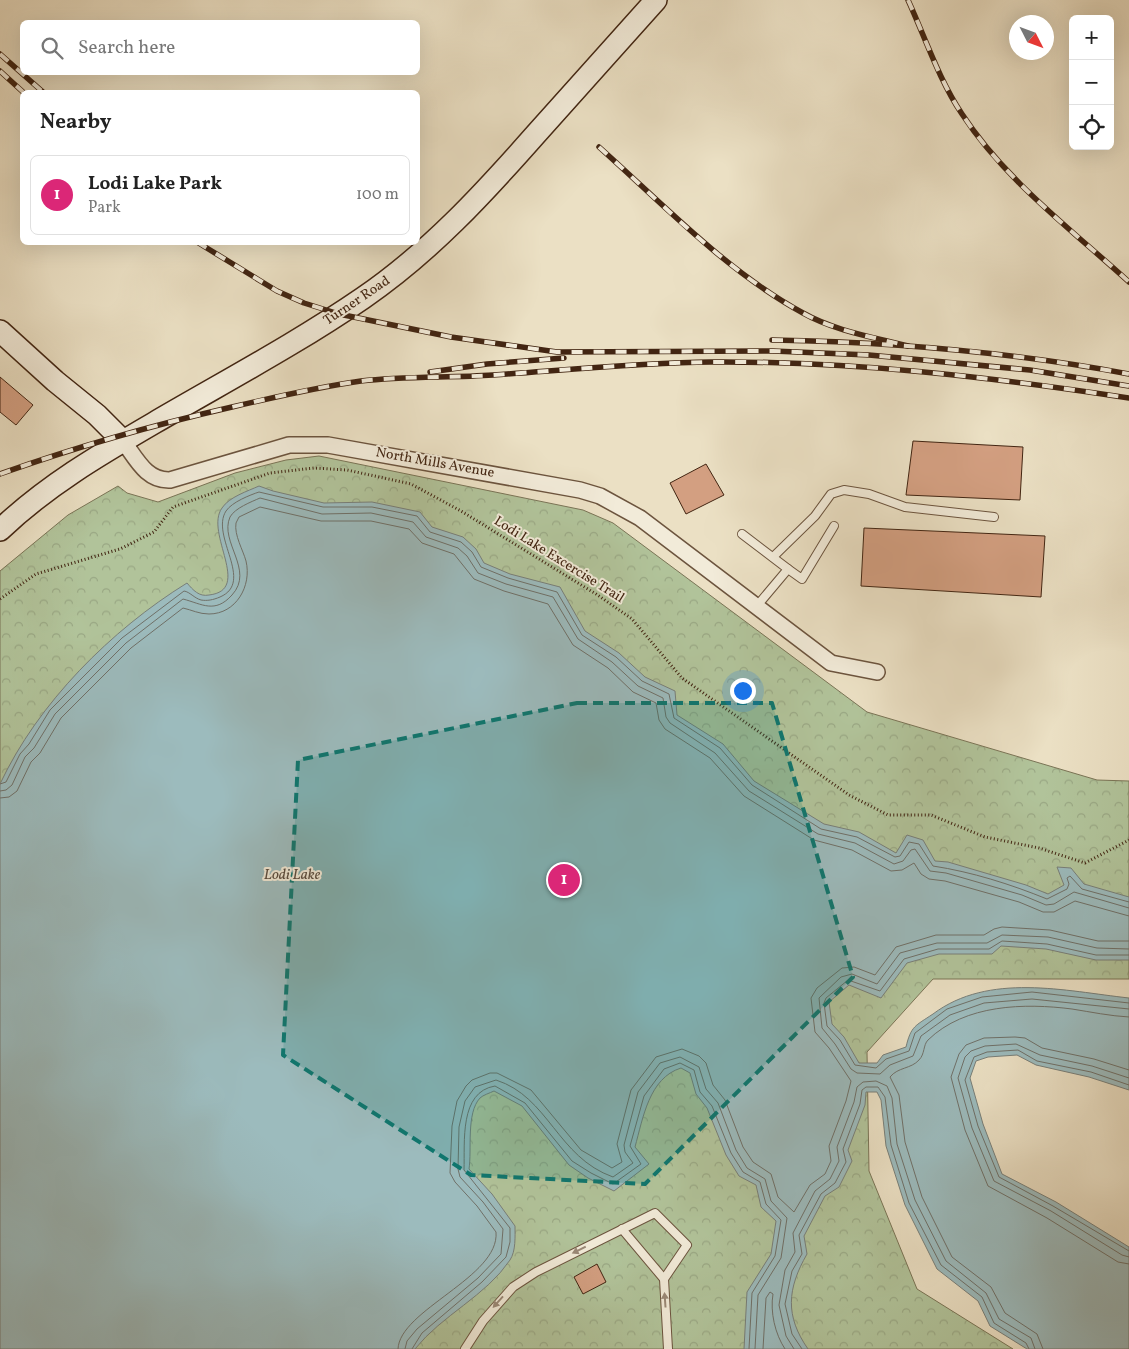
<!DOCTYPE html>
<meta charset="utf-8">
<style>
:root{--surface:#fff;--page:#f6f6f6;--text:#222;--muted:#767676;--line:#e0e0e0;--accent:#db2777}
body{margin:0;font-family:Vollkorn,serif;background:var(--page);color:var(--text)}
.controls{position:absolute;right:15px;top:15px;display:grid;overflow:hidden;border-radius:8px;box-shadow:0 5px 20px #0002}
.controls button{width:45px;height:45px;display:grid;place-items:center;padding:0;border:0;border-bottom:1px solid var(--line);background:var(--surface);color:var(--text);font:25px sans-serif}
.compass{position:absolute;left:1009px;top:15px;width:45px;height:45px;border-radius:50%;background:var(--surface);box-shadow:0 5px 20px #0002;rotate:132deg}
.you{position:absolute;left:742px;top:690px;width:18px;height:18px;margin:-12px;border:4px solid #fff;border-radius:50%;background:#1a73e8;box-shadow:0 0 0 8px #1a73e833}
.badge{display:grid;place-items:center;width:32px;height:32px;border-radius:50%;background:var(--accent);color:#fff;font-size:16px;font-weight:700}
.pin{position:absolute;translate:-50% -50%;border:2px solid #fff;box-shadow:0 1px 5px #0006}
.list{margin:0;padding:0;list-style:none}
h2{display:flex;justify-content:space-between;align-items:center;height:65px;margin:0;padding:0 20px;font-size:21px}
h2 small{font-size:16px;font-weight:400;color:var(--muted)}
.list li{display:grid;grid-template-columns:32px 1fr auto;gap:15px;align-items:center;box-sizing:border-box;height:80px;margin:0 10px 10px;padding:0 10px;border:1px solid var(--line);border-radius:8px}
.list b{display:block;font-size:19px;white-space:nowrap}
.list p{margin:0;font-size:16px;white-space:nowrap;color:var(--muted)}
.list em{font-size:16px;font-style:normal;color:var(--muted)}
.icon{flex:none;width:28px;height:28px;fill:none;stroke:currentColor;stroke-width:2;stroke-linecap:round;stroke-linejoin:round}
.map{position:relative;flex:none;width:1129px;height:1349px;overflow:hidden}
.search{position:absolute;background:var(--surface);box-shadow:0 5px 20px #0002;left:20px;top:20px;width:400px;height:55px;display:flex;align-items:center;gap:12px;box-sizing:border-box;padding:0 18px;border-radius:8px;color:var(--muted);font-size:19px}
.panel{position:absolute;background:var(--surface);box-shadow:0 5px 20px #0002;left:20px;top:90px;width:400px;height:155px;border-radius:8px}
.map>svg:first-child{display:block}
.park{fill:url(#park-crowns);stroke:#7a7456}
.water{fill:#9cbbbd;stroke:#787f79}
.lines{fill:none;stroke-linecap:round;stroke-linejoin:round}
.shore{stroke:#6f7068;stroke-width:1}
.building{fill:#d39f81;stroke:#422512}
.lane-casing{stroke:#6c543e;stroke-width:10}
.street-casing{stroke:#6c543e;stroke-width:18}
.secondary-casing{stroke:#422512;stroke-width:24}
.path{stroke:#422512;stroke-width:3;stroke-dasharray:1 2.5;stroke-linecap:butt}
.lane{stroke:#f2ebd9;stroke-width:8}
.street{stroke:#f2ebd9;stroke-width:15}
.secondary{stroke:#f2ebd9;stroke-width:21}
.rail-casing{stroke:#422512;stroke-width:5.5}
.rail{stroke:#f2ebd9;stroke-width:4;stroke-dasharray:11;stroke-linecap:butt}
.oneway{fill:#9a8876}
.marked{fill:#0f766e;fill-opacity:0.2;stroke:#0f766e;stroke-width:4;stroke-dasharray:10 6;stroke-linejoin:round}
.labels{text-anchor:middle;dominant-baseline:central;stroke-width:4;stroke-linejoin:round;paint-order:stroke}
.street-label{font-size:14px;fill:#422512;stroke:#f2ebd9}
.water-label{font-size:15px;font-style:italic;fill:#584a3d;stroke:#f2ebd9}
</style>
<div class="map">
<svg width="1129" height="1349" viewBox="0 0 1129 1349">
<defs>
<pattern id="park-crowns" width="20" height="18" patternUnits="userSpaceOnUse" patternTransform="scale(1.25)"><rect width="20" height="18" fill="#b1c39a"/><path d="M2 6a3 3 0 1 1 6 0M12 15a3 3 0 1 1 6 0" fill="none" stroke="#99a784"/></pattern>
</defs>
<rect width="100%" height="100%" fill="#ebe0c4"/>
<filter id="stains"><feTurbulence type="fractalNoise" baseFrequency=".004" numOctaves="4"/><feColorMatrix values="0 0 0 0 .2 0 0 0 0 .09 0 0 0 0 .02 0 0 0 .5 -.17"/></filter>
<radialGradient id="worn" r=".72"><stop offset=".6" stop-color="#630" stop-opacity="0"/><stop offset="1" stop-color="#630" stop-opacity=".3"/></radialGradient>
<polygon class="park" points="319,456 583,510 613,523 867,712 1097,780 1129,781 1129,979 933,979 867,1052 869,1171 917,1289 1013,1349 0,1349 0,571 68,515 118,486 127,493 158,502 235,473 286,460"/>
<path class="water" d="M259,486L273,491L324,503L372,502L420,512L432,527L463,537L476,549L484,563L510,574L560,587L585,631L619,653L645,677L675,691L677,715L723,744L754,781L824,824L859,832L896,853L907,835L923,840L935,861L948,862L1026,885L1048,894L1064,885L1057,867L1071,868L1084,884L1129,897V960H1096L1046,949L1001,946L992,954H939L907,963L881,998L849,985L829,1002L832,1024L844,1037L859,1063H877L883,1055L906,1047C911,1026 915,1026 933,1014C989,972 1065,991 1129,998V1090L1089,1077L1036,1065L1017,1055L988,1057L976,1061L970,1078L983,1124L1002,1174L1056,1202L1129,1247V1349H1027L990,1326L978,1301L937,1269L905,1205L886,1146L881,1100L877,1092H866L865,1105L848,1150L852,1161L839,1187L825,1196L804,1236L807,1254C787,1289 785,1316 808,1349H744L747,1292L771,1254L776,1221L761,1207L756,1185L739,1176L726,1155L707,1108L696,1094L690,1073L681,1068C649,1078 643,1118 635,1147L649,1164L614,1191L588,1178L569,1165L522,1106L494,1091C490,1093 483,1095 480,1098C466,1113 472,1150 469,1169L492,1194L515,1226C515,1236 516,1251 510,1260C486,1296 442,1315 415,1349H0V784C38,703 111,630 187,583C193,590 199,597 209,595C253,590 204,533 222,508C229,497 248,491 259,486Z"/>
<g class="lines">
<g class="shore">
<path d="M0,784L6,782L20,754L29,744L50,710L122,638L184,591C190,592 194,598 201,600C207,601 213,600 220,597C255,582 210,536 226,511C232,502 250,495 259,492L323,507H372L417,516L430,532L461,542L472,552L481,567L508,578L557,592L582,635L616,657L642,681L669,694L674,718L720,748L752,785L821,829L857,837L895,857L900,856L909,842L919,844L933,866C972,872 1010,884 1047,899L1067,889L1069,884L1067,878L1070,876L1082,889L1129,902"/>
<path d="M0,791L6,790L12,785L25,757L34,748L55,714L126,643L183,599C202,604 215,614 232,595C255,570 219,542 230,517C235,508 251,502 260,498L322,514L371,513L413,522L426,537L458,548L467,556L478,573L506,584L553,597L578,639L612,662L638,686L663,698L666,717L670,723L715,753L749,791L818,834L855,843L894,864L903,861L911,850L915,849L930,871L946,873L1022,895L1046,905L1054,904L1074,892L1129,908"/>
<path d="M0,798L9,797L17,791L31,762L40,753L61,718L131,648L183,608C192,610 199,614 209,614C236,614 252,586 246,561C243,550 234,535 236,523L239,517L260,507L321,521H371L409,529L422,543L454,554L474,579L504,591L548,604L573,645L608,668L633,692L656,703L659,720L665,729L710,758L744,796L814,840L852,850L891,871L902,870L914,863L921,874L929,879L945,881L1019,902L1043,912H1054L1075,901L1129,916"/>
<polyline points="1129,949 1097,948 1048,937 1002,935 987,943 937,943 900,953 877,984 852,974 841,977 819,998 822,1028 835,1044 851,1069 857,1073 880,1074 890,1065 913,1056 921,1036 950,1015 984,1003 1032,999 1129,1009"/>
<polyline points="1129,955 1096,955 1047,944 1002,941 989,949 938,949 904,959 880,991 848,980 826,998 824,1003 827,1026 840,1040 855,1065 876,1068 886,1059 909,1051 915,1033 947,1009 982,997 1032,992 1129,1003"/>
<polyline points="1129,1070 1094,1059 1042,1048 1025,1038 1015,1037 984,1038 966,1045 959,1054 951,1077 965,1130 988,1186 1047,1218 1118,1262 1129,1264"/>
<polyline points="1129,1078 1092,1066 1040,1055 1016,1044 985,1046 971,1051 965,1057 958,1078 972,1128 994,1181 1051,1211 1122,1255 1129,1257"/>
<polyline points="1129,1085 1091,1072 1037,1061 1018,1050 987,1052 974,1057 965,1080 978,1126 999,1177 1053,1206 1129,1251"/>
<path d="M398,1349C399,1310 500,1277 496,1232L477,1206L455,1182L450,1173L452,1126L457,1101L466,1086L472,1080L490,1073H497L531,1090L581,1150L612,1168L622,1162L617,1144L631,1090L656,1057L682,1049L699,1056L706,1063L713,1085L725,1100L743,1147L753,1162L771,1174L778,1197L794,1212L810,1185L825,1174L831,1161L829,1146L846,1101L851,1081L829,1048L815,1032L811,998L817,988L842,968L854,967L875,975L896,947L936,935H984L994,929L1002,927L1050,930L1098,941H1129"/>
<path d="M405,1349L407,1341L417,1329L478,1278L501,1254L503,1229L483,1202L460,1177L458,1169L459,1127L465,1101L475,1087L496,1080C549,1097 557,1157 613,1177L633,1163L625,1152L624,1145L638,1092L660,1063L680,1057L699,1067L706,1089L718,1103L736,1150L747,1168L765,1179L771,1201L787,1218L781,1258L758,1295L755,1349"/>
<path d="M412,1349L422,1333L482,1282L506,1257L510,1242V1228L464,1170C465,1142 459,1092 495,1086L525,1103L572,1161L591,1173L613,1184L641,1164L630,1146L644,1096L664,1069L680,1063L694,1070L700,1092L712,1106L731,1153L743,1172L760,1182L766,1204L781,1220L775,1256L752,1293L749,1349"/>
<path d="M763,1349L766,1298L770,1292L773,1294C770,1312 775,1334 785,1349"/>
<polyline points="794,1349 786,1336 779,1305 785,1270 795,1252 793,1233 815,1191 830,1179 839,1161 837,1147 854,1102 857,1087 863,1082 876,1081 887,1086 892,1098 897,1144 915,1200 946,1261 986,1293 999,1319 1031,1338 1035,1349"/>
<polyline points="802,1349 792,1334 785,1304 792,1271 802,1254 799,1235 821,1194 835,1183 846,1162 843,1149 860,1104 862,1090 866,1087 878,1087 885,1097 891,1145 909,1203 941,1265 982,1297 994,1323 1026,1343 1029,1349"/>
<path d="M1043,1349L1037,1334L1005,1313L991,1287L952,1257L922,1197L905,1142L899,1095L890,1077C898,1067 911,1069 919,1060C925,1054 923,1045 928,1040C965,1004 1025,1003 1072,1009C1091,1012 1110,1016 1129,1017"/>
</g>
</g>
<g class="building">
<polygon points="0,377 33,405 16,425 0,412"/>
<polygon points="913,441 1023,447 1020,500 906,495"/>
<polygon points="706,464 724,495 686,514 670,483"/>
<polygon points="864,528 1045,536 1041,597 861,586"/>
<polygon points="597,1264 606,1282 583,1294 574,1277"/>
</g>
<g class="lines">
<defs>
<g id="lane">
<polyline points="742,534 788,569 756,607"/>
<polyline points="773,557 815,516 831,494 844,490 869,494 905,507 994,517"/>
<polyline points="788,569 802,579 834,526"/>
<polyline points="622,1229 664,1279 668,1349"/>
<polyline points="465,1349 483,1321 513,1287 536,1272 655,1213 687,1245 664,1279"/>
</g>
<path id="street" d="M123,441C136,458 146,481 170,480L289,445H328L580,490L600,496L640,518L831,663L877,672"/>
<g id="secondary">
<polyline points="0,331 55,381 97,415 123,441"/>
<path d="M0,530C46,486 99,455 154,423C224,382 296,344 363,298C430,252 483,194 536,134C576,89 616,45 656,0"/>
</g>
</defs>
<use href="#lane" class="lane-casing"/>
<use href="#street" class="street-casing"/>
<use href="#secondary" class="secondary-casing"/>
<polyline class="path" points="0,599 36,574 120,549 154,532 173,507 270,473 314,468 347,470 411,484 461,511 596,594 632,619 682,678 849,795 888,815 931,815 985,837 1039,848 1085,863 1129,840"/>
<use href="#lane" class="lane"/>
<use href="#street" class="street"/>
<use href="#secondary" class="secondary"/>
<defs>
<g id="rail">
<path d="M908,0C925,37 939,80 962,114C1005,180 1072,230 1129,282"/>
<polyline points="0,54 43,92"/>
<polyline points="0,71 23,92"/>
<path d="M599,147C664,205 726,271 803,313C835,331 873,337 908,346"/>
<polyline points="197,242 277,291 304,303 339,314 451,337 557,352 773,351 869,355 1030,370 1129,386"/>
<path d="M772,340C892,342 1011,352 1129,374"/>
<polyline points="430,372 487,364 564,358"/>
<path d="M0,474C76,447 153,425 232,407C275,397 318,387 361,381C405,376 450,378 493,375C566,370 639,363 711,362C852,361 991,377 1129,398"/>
</g>
</defs>
<use href="#rail" class="rail-casing"/>
<use href="#rail" class="rail"/>
</g>
<defs><path id="oneway-solid" d="M-6-.8H1V-3.2L6.5 0L1 3.2V.8H-6Z" transform="scale(1.25)"/></defs>
<g class="oneway">
<use href="#oneway-solid" transform="translate(579 1250) rotate(154)"/>
<use href="#oneway-solid" transform="translate(665 1300) rotate(-94)"/>
<use href="#oneway-solid" transform="translate(498 1302) rotate(132)"/>
</g>
<path class="marked" d="M577,703H772L853,977L645,1184L471,1175L283,1055L298,760Z"/>
<g class="labels">
<g class="street-label">
<text transform="translate(357 301) rotate(-34)">Turner Road</text>
<text transform="translate(435 463) rotate(10)">North Mills Avenue</text>
<text transform="translate(559 560) rotate(32)">Lodi Lake Excercise Trail</text>
</g>
<g class="water-label">
<text x="292" y="875">Lodi Lake</text>
</g>
</g>
<rect width="100%" height="100%" filter="url(#stains)"/>
<rect width="100%" height="100%" fill="url(#worn)"/>
</svg>
<div class="controls">
<button>+</button>
<button>−</button>
<button><svg class="icon" aria-label="locate" viewBox="0 0 24 24"><circle cx="12" cy="12" r="6"/><path d="M12 2v4M12 18v4M2 12h4M18 12h4"/></svg></button>
</div>
<svg class="compass" viewBox="-18 -18 36 36"><path d="M0-13l5 13h-10z" fill="#e53935"/><path d="M0 13l5-13h-10z" fill="#767676"/></svg>
<div class="you"></div>
<div class="pin badge" style="left:564px;top:880px">1</div>
<div class="search"><svg class="icon" aria-label="search" viewBox="0 0 24 24"><circle cx="10" cy="10" r="6"/><path d="M15 15l6 6"/></svg>Search here</div>
<section class="panel">
<h2>Nearby<small></small></h2>
<ul class="list">
<li><span class="badge">1</span><div><b>Lodi Lake Park</b><p>Park</p></div><em>100 m</em></li>
</ul>
</section>
</div>
